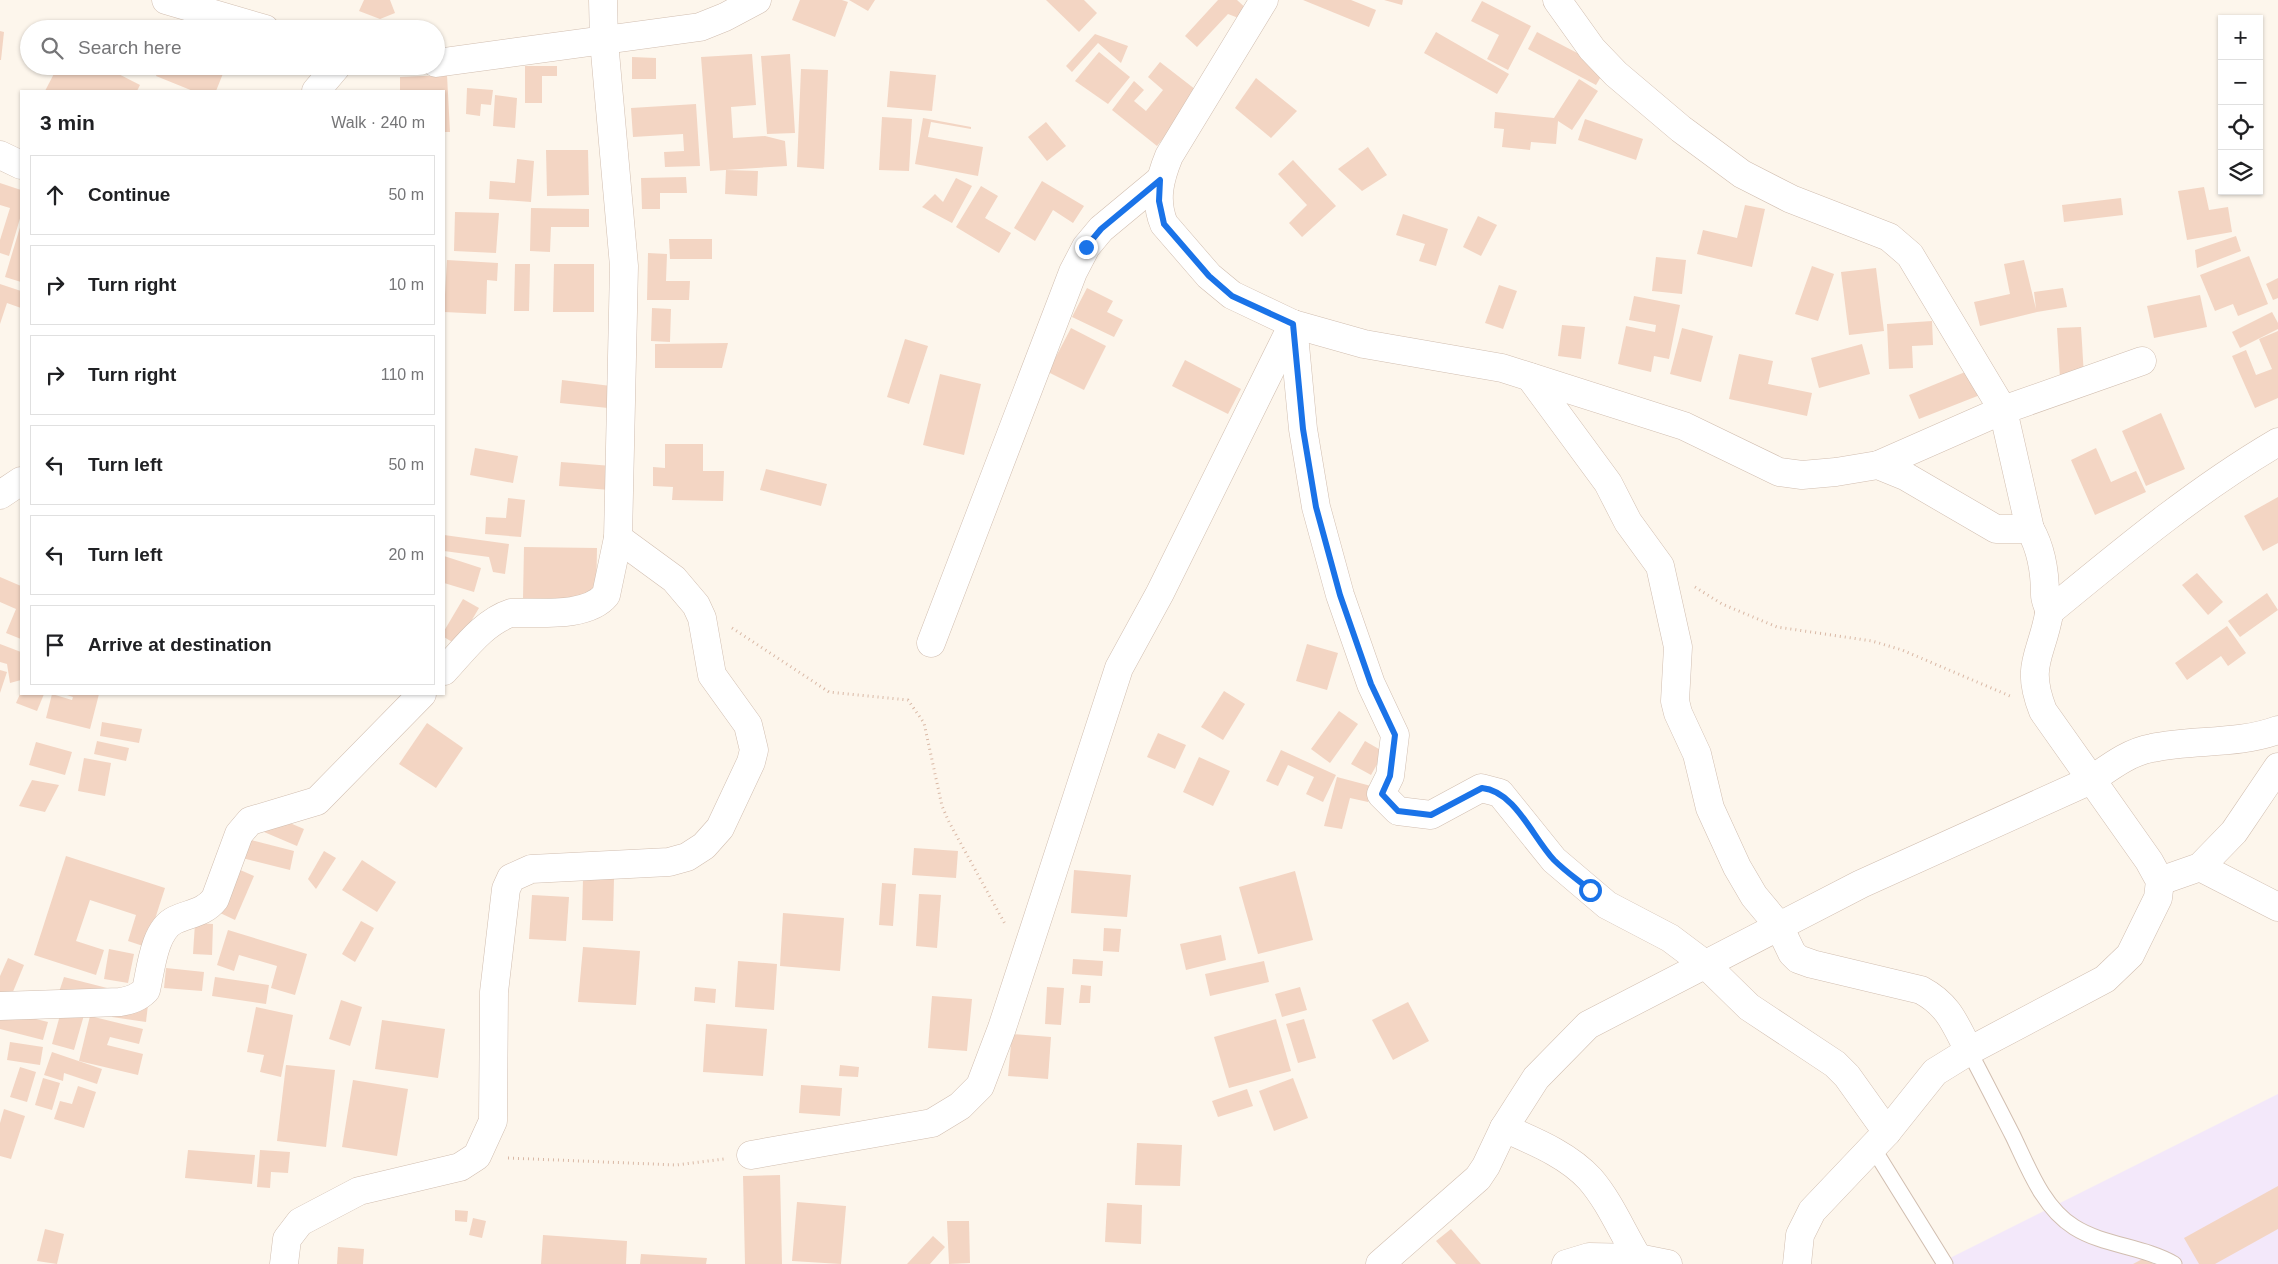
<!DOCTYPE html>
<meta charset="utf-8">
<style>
:root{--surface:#fff;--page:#f2f2f2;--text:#202124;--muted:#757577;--line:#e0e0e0}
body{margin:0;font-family:Helvetica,sans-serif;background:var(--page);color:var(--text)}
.controls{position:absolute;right:15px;top:15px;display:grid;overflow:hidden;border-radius:0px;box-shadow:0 1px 4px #0004}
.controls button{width:45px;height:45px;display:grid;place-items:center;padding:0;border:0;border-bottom:1px solid var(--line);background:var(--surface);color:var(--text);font:25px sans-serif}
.stop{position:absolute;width:15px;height:15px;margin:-11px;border:4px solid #1a73e8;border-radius:50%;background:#fff}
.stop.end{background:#1a73e8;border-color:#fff;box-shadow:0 1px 5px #0008}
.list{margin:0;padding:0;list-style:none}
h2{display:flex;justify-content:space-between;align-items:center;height:65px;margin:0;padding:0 20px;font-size:21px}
h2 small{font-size:16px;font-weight:400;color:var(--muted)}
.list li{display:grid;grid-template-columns:32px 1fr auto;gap:15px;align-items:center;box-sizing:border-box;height:80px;margin:0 10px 10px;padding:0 10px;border:1px solid var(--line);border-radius:0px}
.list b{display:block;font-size:19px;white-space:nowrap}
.list em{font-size:16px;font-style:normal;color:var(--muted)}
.icon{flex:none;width:28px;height:28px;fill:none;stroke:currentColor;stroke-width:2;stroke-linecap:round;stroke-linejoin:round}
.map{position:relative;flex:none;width:2278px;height:1264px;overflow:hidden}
.search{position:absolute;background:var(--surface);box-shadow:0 1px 4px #0004;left:20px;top:20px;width:425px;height:55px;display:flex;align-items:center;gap:12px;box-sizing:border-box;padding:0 18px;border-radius:28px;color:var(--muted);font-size:19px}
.panel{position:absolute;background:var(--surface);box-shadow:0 1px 4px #0004;left:20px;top:90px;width:425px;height:605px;border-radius:0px}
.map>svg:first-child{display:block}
.education{fill:#f3e8fa}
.building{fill:#f3d5c3}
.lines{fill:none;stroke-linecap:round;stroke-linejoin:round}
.lane-casing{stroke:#d1beb0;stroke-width:17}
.street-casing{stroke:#d1beb0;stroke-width:29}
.path{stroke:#d9b8a5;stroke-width:3;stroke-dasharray:1 4;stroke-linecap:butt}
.lane{stroke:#fff;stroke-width:15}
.street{stroke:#fff;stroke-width:28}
.route{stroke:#1a73e8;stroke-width:6}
</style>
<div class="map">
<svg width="2278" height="1264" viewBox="0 0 2278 1264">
<rect width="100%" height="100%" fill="#fdf6ec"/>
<polygon class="education" points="2278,1094 2278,1264 1938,1264"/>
<g class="building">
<polygon points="364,0 390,0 395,13 380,19 359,11"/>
<polygon points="800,0 842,0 848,2 835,37 792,20"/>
<polygon points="849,0 875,0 868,11"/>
<polygon points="1046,0 1084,0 1097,13 1079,32"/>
<polygon points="1218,0 1237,0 1249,11 1241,19 1228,14 1197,47 1185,36"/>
<polygon points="1303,0 1351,0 1376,10 1369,27"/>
<polygon points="1384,0 1403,0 1402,5"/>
<polygon points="1482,1 1531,26 1508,70 1487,59 1499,35 1471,21"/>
<polygon points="180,21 197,29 176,29"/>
<polygon points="0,31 4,32 1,60 0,60"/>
<polygon points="1436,32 1509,74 1497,94 1424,53"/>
<polygon points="1537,32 1606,68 1596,85 1528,49"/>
<polygon points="1095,34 1128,46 1121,63 1098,43 1072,72 1066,66"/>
<polygon points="1099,52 1130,77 1108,104 1075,81"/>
<polygon points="752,54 756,105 731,107 733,138 765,136 785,141 787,166 710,171 701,57"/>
<polygon points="790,54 795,133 767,134 761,56"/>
<polygon points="632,57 656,58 656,79 632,79"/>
<polygon points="1160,62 1200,93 1157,146 1112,110 1134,81 1144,90 1134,101 1146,111 1163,90 1148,77"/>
<polygon points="58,66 103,66 140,85 137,91 45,91"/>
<polygon points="160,66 226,66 216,91 193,91 156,76"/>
<polygon points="525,66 557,66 557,76 542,76 542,103 525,103"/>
<polygon points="801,69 828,70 824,169 797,167"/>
<polygon points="890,71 936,75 932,111 887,107"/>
<polygon points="447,75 450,132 444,132 444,91 400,91 400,77"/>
<polygon points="1256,78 1297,111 1271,138 1235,108"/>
<polygon points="1579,79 1598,91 1572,130 1558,121 1556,144 1531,142 1530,150 1502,147 1504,129 1494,128 1495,112 1554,118"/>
<polygon points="467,88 493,90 491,105 481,104 480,116 466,114"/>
<polygon points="495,95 517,98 515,128 493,126"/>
<polygon points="696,104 700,166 665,167 664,152 684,151 683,134 633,137 631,108"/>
<polygon points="882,117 912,119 909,171 879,170"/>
<polygon points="923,118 971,127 971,129 931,122 928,137 983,147 978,176 915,164"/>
<polygon points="1585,119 1643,139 1636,160 1578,140"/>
<polygon points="1046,122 1066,146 1047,161 1028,137"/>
<polygon points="1368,147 1387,175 1362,191 1338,169"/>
<polygon points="546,150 588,150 589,195 547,196"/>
<polygon points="517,159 534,161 531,202 489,199 490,181 515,183"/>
<polygon points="1293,160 1336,206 1302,237 1289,223 1307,205 1278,174"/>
<polygon points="726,170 758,171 757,196 725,194"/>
<polygon points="686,177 687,193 660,193 660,209 642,209 641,178"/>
<polygon points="956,178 972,186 952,223 922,207 935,194 943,202"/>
<polygon points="1042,181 1084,206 1073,223 1053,210 1035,241 1014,228"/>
<polygon points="0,183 21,190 21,215 9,256 0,253 0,240 10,208 0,205"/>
<polygon points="981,186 998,196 985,218 1011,233 999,253 956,227"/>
<polygon points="2204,187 2209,210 2228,207 2232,232 2187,240 2178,191"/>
<polygon points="2121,198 2123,215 2064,222 2062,205"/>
<polygon points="1745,205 1765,209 1752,267 1697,254 1703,230 1737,238"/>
<polygon points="531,208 589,209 589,227 551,227 550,252 530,251"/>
<polygon points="455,212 499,213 496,253 454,251"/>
<polygon points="1403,214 1448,229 1436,266 1419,261 1425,244 1396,235"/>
<polygon points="1478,216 1497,225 1481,256 1463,247"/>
<polygon points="21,224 21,282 5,277"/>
<polygon points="2236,236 2241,251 2197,268 2195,250"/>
<polygon points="669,239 712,239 712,259 670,259"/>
<polygon points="648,253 667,254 666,281 690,281 689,300 647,300"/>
<polygon points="2249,256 2268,304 2238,316 2233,304 2215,311 2200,275"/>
<polygon points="1656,257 1686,260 1682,294 1652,291"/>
<polygon points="447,260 498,263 497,281 487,280 486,314 444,312"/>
<polygon points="2024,260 2036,309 2034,292 2063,288 2067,307 2037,312 1980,326 1974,302 2010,294 2004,264"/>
<polygon points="515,264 530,264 529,311 514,311"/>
<polygon points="554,264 594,264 594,312 553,312"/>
<polygon points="1812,266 1834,274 1818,321 1795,314"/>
<polygon points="1876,268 1884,331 1849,335 1841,272"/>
<polygon points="2278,278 2278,298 2273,300 2266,284"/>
<polygon points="0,284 21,291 21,308 7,303 0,324"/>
<polygon points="1499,285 1517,291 1503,329 1485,323"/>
<polygon points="1087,288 1113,301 1107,312 1123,320 1114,337 1072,317"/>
<polygon points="2200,295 2207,327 2154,338 2147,306"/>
<polygon points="1634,296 1680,305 1669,359 1654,356 1651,372 1618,364 1626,326 1655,332 1656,325 1629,320"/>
<polygon points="652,308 671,309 670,342 651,341"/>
<polygon points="2272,312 2278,323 2278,329 2240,348 2232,332"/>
<polygon points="1932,321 1933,345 1912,346 1913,368 1889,369 1887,324"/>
<polygon points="1562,325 1585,327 1581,359 1558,356"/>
<polygon points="2081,327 2084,376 2060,378 2057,328"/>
<polygon points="1071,328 1106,346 1084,390 1048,372"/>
<polygon points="1682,328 1713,336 1701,382 1670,374"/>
<polygon points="2278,331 2278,398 2255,408 2232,356 2246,350 2256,375 2272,369 2259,339"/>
<polygon points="905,339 928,346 909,404 887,397"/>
<polygon points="728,343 722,368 655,368 655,344"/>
<polygon points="1862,344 1870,374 1819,388 1811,358"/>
<polygon points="1739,354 1773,361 1768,384 1812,393 1807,416 1729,399"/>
<polygon points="1185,360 1241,389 1228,414 1172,386"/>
<polygon points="1970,370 1980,395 1919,419 1909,395"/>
<polygon points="940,374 981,384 964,455 923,445"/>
<polygon points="562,380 611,386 608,408 560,403"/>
<polygon points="2161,413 2185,469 2146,486 2122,431"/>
<polygon points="665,444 703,444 703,471 724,471 723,501 672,500 673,487 653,486 653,467 665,468"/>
<polygon points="475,448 518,456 513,483 470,475"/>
<polygon points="2096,448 2111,482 2136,471 2146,492 2095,515 2071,460"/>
<polygon points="561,462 612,466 610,490 559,486"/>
<polygon points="766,469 827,484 821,506 760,490"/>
<polygon points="2278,497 2278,543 2263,551 2244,516"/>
<polygon points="508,498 525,500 521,537 485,534 486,517 506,518"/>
<polygon points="444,535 509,544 505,574 493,572 489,557 444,551"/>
<polygon points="524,547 597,548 596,599 523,598"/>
<polygon points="444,556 481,568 474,592 444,583"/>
<polygon points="2197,573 2223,602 2208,615 2182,585"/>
<polygon points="0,577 21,586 21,639 6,633 16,609 0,602"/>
<polygon points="2267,593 2278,610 2240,637 2228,621"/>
<polygon points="463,599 479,608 457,645 444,637 444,631"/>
<polygon points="2227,626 2246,653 2228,666 2221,656 2187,680 2175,663"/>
<polygon points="0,644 21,652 21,680 10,683 7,664 0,662"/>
<polygon points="1307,644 1338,653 1327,690 1296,681"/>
<polygon points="0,670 7,672 0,693"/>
<polygon points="1224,691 1245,704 1223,740 1201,727"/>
<polygon points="20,694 44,694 37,711 16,703"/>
<polygon points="52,694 72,700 73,697 64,694 99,694 90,729 46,718"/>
<polygon points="1339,711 1358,724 1330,763 1311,749"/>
<polygon points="102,722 142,729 139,743 100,736"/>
<polygon points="427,723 463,748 436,788 399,764"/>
<polygon points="1158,733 1186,745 1175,769 1147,757"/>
<polygon points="97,741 129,748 126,761 94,754"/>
<polygon points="1365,741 1384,752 1371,775 1351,764"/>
<polygon points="36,742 72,752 65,775 29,765"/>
<polygon points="1281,750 1336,775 1323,802 1306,794 1314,777 1288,765 1278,786 1266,781"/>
<polygon points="1199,757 1230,771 1213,806 1183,792"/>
<polygon points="84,758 111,763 105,796 78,791"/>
<polygon points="1337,777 1371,786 1368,802 1350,798 1342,829 1324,826"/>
<polygon points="32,780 59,785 45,812 19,806"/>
<polygon points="264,812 304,829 297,846 257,829"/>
<polygon points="247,839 294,851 290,870 242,858"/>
<polygon points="914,848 958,851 956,878 912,875"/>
<polygon points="324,851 336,858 316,889 308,879"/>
<polygon points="66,856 165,888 146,947 128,941 136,915 90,900 76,941 104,950 96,975 34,955"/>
<polygon points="362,860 396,882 377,912 342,890"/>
<polygon points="238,869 254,876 235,920 218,912"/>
<polygon points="1074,870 1131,875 1127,917 1071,913"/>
<polygon points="1295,871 1313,940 1258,954 1239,887"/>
<polygon points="583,879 614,879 613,921 582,920"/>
<polygon points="882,883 896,884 893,926 879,925"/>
<polygon points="919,894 941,895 937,948 916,946"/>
<polygon points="532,895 569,897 566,941 529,939"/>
<polygon points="783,913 844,918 840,971 780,966"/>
<polygon points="361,921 374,928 355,962 342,954"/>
<polygon points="195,923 213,924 212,955 193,954"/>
<polygon points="1104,928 1121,929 1119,952 1103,951"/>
<polygon points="228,930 307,954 295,995 271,988 277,966 239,955 234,971 217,965"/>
<polygon points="1221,935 1226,960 1186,970 1180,944"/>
<polygon points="583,947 640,951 636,1005 578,1002"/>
<polygon points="109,949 134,954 128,983 104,979"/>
<polygon points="8,958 24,965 10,999 0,995 0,976"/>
<polygon points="1073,959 1103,961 1102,976 1072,974"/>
<polygon points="738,961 777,964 774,1010 735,1007"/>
<polygon points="1264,961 1269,982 1210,996 1205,974"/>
<polygon points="166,968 204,972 202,991 164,988"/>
<polygon points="64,977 111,989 59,992"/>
<polygon points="215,977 269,985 266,1004 212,996"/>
<polygon points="1081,985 1091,986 1090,1003 1079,1003"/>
<polygon points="695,987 716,989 715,1003 694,1001"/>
<polygon points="1047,987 1064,988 1061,1025 1045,1024"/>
<polygon points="1300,987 1307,1010 1282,1017 1275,994"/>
<polygon points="114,991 149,996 146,1022 112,1017"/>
<polygon points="932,996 972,999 967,1051 928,1048"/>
<polygon points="341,1000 362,1007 350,1046 329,1039"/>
<polygon points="1408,1002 1429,1041 1393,1060 1372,1020"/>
<polygon points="256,1007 293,1015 281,1077 260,1072 264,1055 247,1052"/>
<polygon points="62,1008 84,1015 74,1050 52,1044"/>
<polygon points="0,1010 48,1022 43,1040 0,1029"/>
<polygon points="90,1016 143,1029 139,1044 110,1037 107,1045 143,1054 138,1075 79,1061"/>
<polygon points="1276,1019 1291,1071 1229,1088 1214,1037"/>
<polygon points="1304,1019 1316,1058 1298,1063 1286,1024"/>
<polygon points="382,1020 445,1029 438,1078 375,1069"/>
<polygon points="706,1024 767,1029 763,1076 703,1072"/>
<polygon points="1012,1034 1051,1037 1048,1079 1008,1076"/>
<polygon points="10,1042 43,1047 40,1065 7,1060"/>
<polygon points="52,1052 102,1069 97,1084 64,1073 63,1081 44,1075"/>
<polygon points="286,1065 335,1070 326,1147 277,1141"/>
<polygon points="840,1065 859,1067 858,1077 839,1076"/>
<polygon points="20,1067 36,1072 27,1102 10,1097"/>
<polygon points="43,1078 60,1083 52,1110 35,1105"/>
<polygon points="1293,1078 1308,1118 1274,1131 1259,1091"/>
<polygon points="353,1080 408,1089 397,1156 342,1147"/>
<polygon points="801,1085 842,1088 840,1116 799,1113"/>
<polygon points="78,1086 96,1092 84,1128 54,1119 60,1101 72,1104"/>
<polygon points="1247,1089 1253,1106 1218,1117 1212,1101"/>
<polygon points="4,1109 25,1116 11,1159 0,1156 0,1123"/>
<polygon points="1137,1143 1182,1145 1180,1186 1135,1185"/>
<polygon points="188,1150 255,1155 252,1184 185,1178"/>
<polygon points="260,1150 290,1152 288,1173 271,1172 270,1188 257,1187"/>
<polygon points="780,1175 782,1264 745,1264 743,1176"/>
<polygon points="2278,1186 2278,1229 2215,1264 2199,1264 2184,1238"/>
<polygon points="797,1202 846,1206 841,1264 792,1261"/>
<polygon points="1107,1203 1142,1205 1141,1244 1105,1242"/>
<polygon points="455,1210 468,1211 467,1222 455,1221"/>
<polygon points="473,1218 486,1221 482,1238 469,1235"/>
<polygon points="947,1221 969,1221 970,1263 949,1264"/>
<polygon points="45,1229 64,1234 57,1264 37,1261"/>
<polygon points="1451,1229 1481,1264 1456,1264 1436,1241"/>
<polygon points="543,1235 627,1241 626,1264 541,1264"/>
<polygon points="933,1236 945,1247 930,1264 907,1264"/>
<polygon points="338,1247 364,1249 363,1264 337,1264"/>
<polygon points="641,1254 707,1258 706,1264 640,1264"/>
<polygon points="2148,1256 2153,1264 2133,1264"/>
</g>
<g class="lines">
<defs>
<g id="lane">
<path d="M1969,1051C1984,1079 1998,1107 2013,1136C2028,1167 2043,1208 2074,1227C2104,1246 2143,1246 2174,1264"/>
<polyline points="1873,1148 1945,1264"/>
</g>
<g id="street">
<polyline points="166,0 265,29"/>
<path d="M1264,0L1169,156C1160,178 1154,200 1164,224L1209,276L1232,295L1293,324L1364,344L1502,368L1684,426L1779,472L1802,475L1836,472L1878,465L1905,476L1996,529H2030C2042,550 2045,572 2045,595C2045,602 2050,608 2049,614C2041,657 2025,665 2043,711L2149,861L2160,881L2158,898L2130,955L2105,979L1969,1051L1935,1072L1887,1132L1812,1211L1800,1235L1797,1264"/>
<polyline points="1557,0 1592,49 1616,74 1681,129 1742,174 1791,199 1889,237 1910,255 2003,410 2030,529"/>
<polyline points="436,63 700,27 725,17 757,0"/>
<polyline points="316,91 337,66"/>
<polyline points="0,155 21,165"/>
<polyline points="1293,324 1303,429 1316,507 1340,595 1371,684 1395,735 1390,776 1381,794 1398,811 1431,815 1481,788 1500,793 1554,860 1607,905 1670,938 1706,965 1749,1007 1835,1064 1847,1076 1887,1132"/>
<path d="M1530,377L1608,483L1628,522L1660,566L1678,647L1675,701L1678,713L1697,754L1710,808L1737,867L1754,896L1779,926L1792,953L1798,959L1812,964L1921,990C1949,1005 1955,1024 1969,1051"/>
<polyline points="1878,465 2003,410 2142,361"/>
<polyline points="0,495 21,481"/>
<path d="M2049,612C2123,551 2196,490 2278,442"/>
<polyline points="931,643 1073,272 1086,247 1101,229 1160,180"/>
<path d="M444,671C463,651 483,622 511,613C539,612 587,618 606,595L618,538L624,266L604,41L603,0"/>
<polyline points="2200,867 2278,907"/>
<polyline points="2160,881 2200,867 2234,832 2278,767"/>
<path d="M0,1006L120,1002C131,1000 138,998 146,990C151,969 154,930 175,920C190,913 204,913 215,899L239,834L250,821L317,801L422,694"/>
<path d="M1504,1128C1533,1141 1567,1154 1590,1179C1610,1202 1622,1232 1638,1258"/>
<polyline points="751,1155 932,1123 960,1106 980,1086 1002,1028 1119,668 1160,593 1293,324"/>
<polyline points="284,1264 287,1239 300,1222 359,1191 460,1167 477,1156 493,1121 494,992 506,889 511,878 531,869 669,862 687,857 704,846 720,828 751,762 754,750 748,725 712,675 702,618 696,605 674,579 618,538"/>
<path d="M1380,1264L1478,1178L1486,1166L1504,1128L1536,1078L1588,1025L1861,884L2091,780C2110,767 2129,752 2152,748C2194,739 2237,745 2278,730"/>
<polyline points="1566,1264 1589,1257 1638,1258 1668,1264"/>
</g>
</defs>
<use href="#lane" class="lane-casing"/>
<use href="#street" class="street-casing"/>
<g class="path">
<polyline points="1695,587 1722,604 1777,627 1872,641 1902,650 2010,696"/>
<polyline points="732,628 829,692 908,700 924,723 942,806 949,822 1005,924"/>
<polyline points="508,1158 676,1165 724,1159"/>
</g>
<use href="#lane" class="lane"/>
<use href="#street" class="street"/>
</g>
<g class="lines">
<path class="route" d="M1086,247L1101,229L1160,180L1159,201L1164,224L1209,276L1232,296L1293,324L1303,429L1316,507L1340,595L1371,684L1395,735L1390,776L1382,794L1398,811L1431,815L1482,788C1515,791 1533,838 1554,860C1565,871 1578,880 1590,890"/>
</g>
</svg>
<div class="controls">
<button>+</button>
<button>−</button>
<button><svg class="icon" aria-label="locate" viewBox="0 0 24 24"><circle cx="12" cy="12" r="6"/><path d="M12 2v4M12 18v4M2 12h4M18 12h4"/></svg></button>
<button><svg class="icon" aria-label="layers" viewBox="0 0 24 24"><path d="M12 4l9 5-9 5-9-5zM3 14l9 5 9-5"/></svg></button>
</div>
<div class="stop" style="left:1590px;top:890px"></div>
<div class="stop end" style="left:1086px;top:247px"></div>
<div class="search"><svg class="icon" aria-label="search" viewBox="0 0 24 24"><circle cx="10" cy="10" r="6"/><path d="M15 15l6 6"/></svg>Search here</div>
<section class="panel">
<h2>3 min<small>Walk · 240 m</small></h2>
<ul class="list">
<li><svg class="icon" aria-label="ahead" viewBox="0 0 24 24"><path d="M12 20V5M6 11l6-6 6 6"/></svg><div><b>Continue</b></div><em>50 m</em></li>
<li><svg class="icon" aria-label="right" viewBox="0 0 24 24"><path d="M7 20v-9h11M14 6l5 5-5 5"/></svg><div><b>Turn right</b></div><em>10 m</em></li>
<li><svg class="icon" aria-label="right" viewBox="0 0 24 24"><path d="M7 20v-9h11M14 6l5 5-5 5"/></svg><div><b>Turn right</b></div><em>110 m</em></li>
<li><svg class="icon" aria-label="left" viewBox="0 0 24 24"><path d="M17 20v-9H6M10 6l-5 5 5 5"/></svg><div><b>Turn left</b></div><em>50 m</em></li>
<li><svg class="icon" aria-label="left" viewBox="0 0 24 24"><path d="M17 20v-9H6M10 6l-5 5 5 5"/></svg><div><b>Turn left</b></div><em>20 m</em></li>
<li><svg class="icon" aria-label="arrive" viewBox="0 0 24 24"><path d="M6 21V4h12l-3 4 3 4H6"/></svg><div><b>Arrive at destination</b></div></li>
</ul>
</section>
</div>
